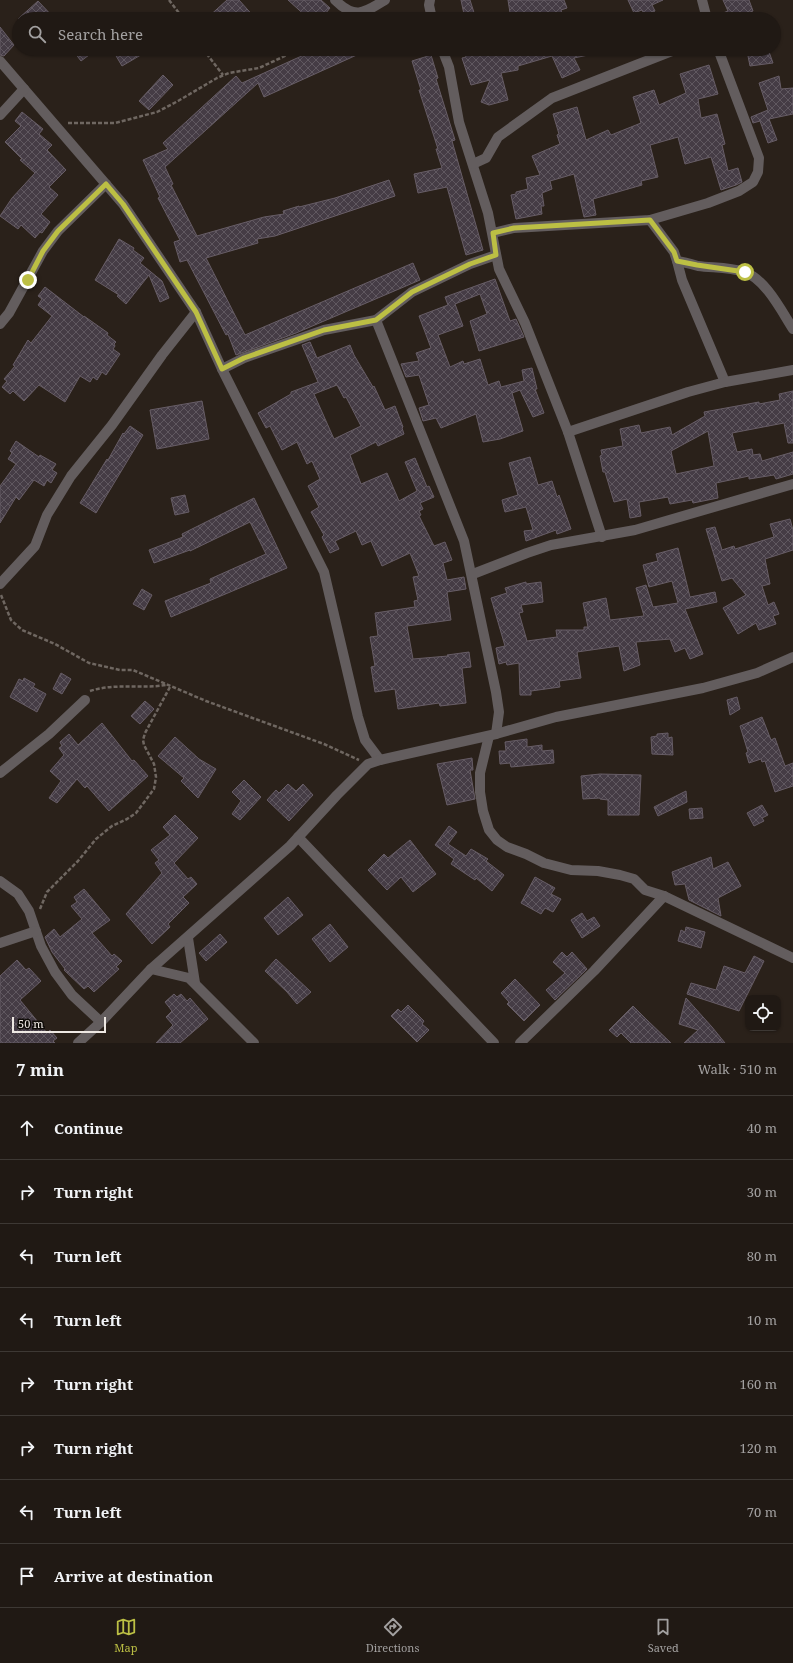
<!DOCTYPE html>
<meta charset="utf-8">
<style>
:root{--surface:#201914;--page:#28221d;--text:#f1f3f6;--muted:#a2a0a0;--line:#3d3834;--accent:#bcbf44}
body{margin:0;font-family:"Noto Serif",serif;background:var(--page);color:var(--text)}
.controls{position:absolute;right:12px;bottom:12px;display:grid;overflow:hidden;border-radius:8px;box-shadow:0 1px 3px #0004}
.controls button{width:36px;height:36px;display:grid;place-items:center;padding:0;border:0;border-bottom:1px solid var(--line);background:var(--surface);color:var(--text);font:20px sans-serif}
.scale{position:absolute;left:12px;bottom:10px;width:94px;box-sizing:border-box;padding-left:4px;border:2px solid #eee8e3;border-top:0;font-size:11px;line-height:14px;white-space:nowrap;color:#eee8e3;-webkit-text-stroke:3px #0f0c08;paint-order:stroke}
.stop{position:absolute;width:12px;height:12px;margin:-9px;border:3px solid #bcbf44;border-radius:50%;background:#fff}
.stop.end{background:#bcbf44;border-color:#fff;box-shadow:0 1px 4px #0008}
.list{margin:0;padding:0;list-style:none}
h2{display:flex;justify-content:space-between;align-items:center;height:52px;margin:0;padding:0 16px;font-size:17px}
h2 small{font-size:13px;font-weight:400;color:var(--muted)}
.list li{display:grid;grid-template-columns:26px 1fr auto;gap:12px;align-items:center;box-sizing:border-box;height:64px;padding:0 16px;border-top:1px solid var(--line)}
.list b{display:block;font-size:15px;white-space:nowrap}
.list em{font-size:13px;font-style:normal;color:var(--muted)}
.icon{flex:none;width:22px;height:22px;fill:none;stroke:currentColor;stroke-width:2;stroke-linecap:round;stroke-linejoin:round}
.map{position:relative;flex:none;width:793px;height:1043px;overflow:hidden}
.search{position:absolute;background:var(--surface);box-shadow:0 1px 3px #0004;left:12px;right:12px;top:12px;height:44px;display:flex;align-items:center;gap:10px;box-sizing:border-box;padding:0 14px;border-radius:22px;color:var(--muted);font-size:15px}
.sheet{height:564px;background:var(--surface)}
nav{display:flex;justify-content:space-around;align-items:center;box-sizing:border-box;height:56px;border-top:1px solid var(--line);background:var(--surface);font-size:11px;color:var(--muted)}
nav a{display:grid;justify-items:center;gap:2px}
nav .on{color:var(--accent)}
.map>svg:first-child{display:block}
.building{fill:url(#building-cross-hatch);stroke:#675d66;fill-rule:evenodd}
.lines{fill:none;stroke-linecap:round;stroke-linejoin:round}
.path{stroke:#6f6761;stroke-width:2.5;stroke-dasharray:4 2;stroke-linecap:butt}
.minor{stroke:#635d5e;stroke-width:10}
.route{stroke:#bcbf44;stroke-width:5}
</style>
<div class="map">
<svg width="793" height="1043" viewBox="0 0 793 1043">
<defs>
<pattern id="building-cross-hatch" width="8" height="8" patternUnits="userSpaceOnUse"><rect width="8" height="8" fill="#453c45"/><path d="M0 0l8 8M0 8l8-8" fill="none" stroke="#605860"/></pattern>
</defs>
<rect width="100%" height="100%" fill="#2a211a"/>
<g class="building">
<polygon points="227,0 239,0 256,19 206,19"/>
<polygon points="288,0 321,0 330,8 321,19 309,19"/>
<polygon points="461,0 470,0 476,19 465,19"/>
<polygon points="508,0 564,0 567,8 561,10 563,19 511,19"/>
<polygon points="628,0 663,0 652,5 655,11 645,16 642,10 634,13"/>
<polygon points="723,0 749,0 753,11 742,15 744,19 713,19 713,17 728,11"/>
<polygon points="38,1 55,19 18,19"/>
<polygon points="0,27 14,45 4,56 0,55"/>
<polygon points="72,49 97,49 81,61"/>
<polygon points="112,49 151,49 122,66"/>
<polygon points="317,49 370,49 264,97 258,83 165,167 173,184 171,185 197,236 264,217 284,214 283,211 299,206 299,207 335,198 389,180 395,196 275,236 257,239 258,243 206,258 245,335 413,263 420,280 296,333 236,355 228,334 226,335 187,260 180,262 174,242 180,240 158,198 160,197 143,160 168,149 163,143 236,76 242,83"/>
<polygon points="463,49 593,49 593,54 574,58 580,70 562,78 552,56 518,66 518,70 501,73 508,100 489,105 481,102 490,80 471,85 462,58 466,57"/>
<polygon points="761,49 768,49 773,63 750,66 747,51"/>
<polygon points="431,55 438,78 436,79 455,140 452,141 483,250 466,255 447,187 418,193 414,174 442,168 436,149 438,149 419,90 421,90 412,61"/>
<polygon points="709,65 718,94 698,99 701,118 717,114 725,144 722,145 728,171 738,168 742,182 736,185 721,190 711,157 685,164 678,137 650,145 658,177 641,181 642,185 593,199 596,215 584,217 574,174 550,181 552,189 542,193 544,206 541,206 542,214 516,219 511,195 516,194 516,192 528,189 526,178 540,175 532,156 560,144 557,135 559,134 553,114 577,107 586,140 608,130 611,135 641,123 633,97 654,90 659,105 686,93 680,74"/>
<polygon points="163,75 173,85 149,110 139,101"/>
<polygon points="779,76 781,89 793,88 793,114 769,119 777,140 768,143 760,121 753,123 751,117 768,110 759,83"/>
<polygon points="22,112 43,129 39,134 52,145 47,150 66,170 49,187 58,195 41,214 50,222 42,233 40,232 35,238 21,225 18,229 0,216 12,198 35,173 20,160 22,159 5,142 21,126 15,121"/>
<polygon points="119,239 134,248 133,250 144,258 140,263 162,281 169,298 160,302 149,275 126,304 117,296 119,295 95,280"/>
<polygon points="495,279 510,321 516,319 524,337 479,351 470,321 487,314 480,294 455,304 463,326 438,335 450,367 463,361 464,364 480,359 488,385 499,381 501,387 524,381 522,370 532,368 537,389 535,389 544,413 533,417 520,390 512,393 523,431 500,439 483,442 476,414 441,428 436,418 423,421 419,408 429,405 419,375 406,377 401,364 419,361 416,353 431,348 419,316 448,305 445,297"/>
<polygon points="45,287 84,317 84,316 108,333 107,335 116,342 114,344 115,346 113,349 120,354 106,375 102,372 97,380 93,377 90,382 80,376 65,402 39,385 24,401 13,391 10,394 2,387 7,381 4,379 15,366 13,365 28,340 31,343 52,316 38,305 42,299 38,296"/>
<path d="M310,342L317,358L350,345L354,355L373,387L374,386L385,410L395,406L403,427L402,428L404,434L378,446L376,442L350,455L361,484L387,473L399,501L417,491L405,462L415,458L427,487L429,486L434,497L420,503L423,509L419,511L421,515L419,516L434,546L445,542L452,560L443,563L447,580L464,577L466,589L447,592L451,620L407,626L413,659L448,656L447,655L469,652L471,667L462,668L466,703L440,706L439,703L398,709L395,689L375,692L371,667L375,666L370,637L378,636L375,613L415,607L414,601L418,600L413,577L419,576L410,553L382,566L371,541L362,545L356,531L335,541L339,549L330,553L322,537L324,535L311,512L319,507L308,486L320,479L312,461L307,464L297,442L282,450L270,426L266,428L258,413L291,394V392L318,382L302,345ZM337,385L344,398L346,397L361,426L334,439L314,394Z"/>
<path d="M793,391V443H788L784,423L732,433L737,452L752,449L753,455L760,454L762,461L793,452V474L776,479L774,475L749,479V476L716,483L718,498L693,503L692,500L670,504L668,497L639,502L641,516L630,518L627,499L614,502L605,472H603L600,456L602,455L601,450L623,446L620,429L639,425L641,433L670,427L672,435L705,416L704,412L759,402V404L780,400L779,394ZM708,431L714,466L676,474L671,451Z"/>
<polygon points="202,401 209,439 157,449 150,410"/>
<polygon points="130,426 143,435 96,513 80,503 107,459 108,460 123,433 124,434"/>
<polygon points="16,441 39,457 40,455 56,464 52,470 57,473 51,483 47,480 44,486 34,480 19,500 16,497 0,523 0,486 16,464 8,459 12,453 10,451"/>
<polygon points="530,457 538,485 552,481 557,497 559,495 571,529 557,534 556,530 526,541 524,531 533,530 526,507 505,512 502,500 518,495 509,463"/>
<polygon points="185,495 189,512 175,515 171,498"/>
<polygon points="254,498 287,568 171,617 165,601 211,583 210,579 266,554 250,522 190,551 190,550 154,563 149,550 183,537 182,534"/>
<polygon points="790,519 793,530 793,550 765,559 770,584 762,586 768,605 774,602 779,614 773,616 776,624 759,630 756,623 738,634 723,608 746,595 732,578 722,581 706,529 715,527 722,550 734,546 735,549 774,537 770,524"/>
<polygon points="678,548 690,597 715,592 717,602 685,609 703,654 690,659 685,648 675,652 670,639 636,642 640,665 624,671 619,646 577,652 581,678 559,681 560,687 531,691 531,695 520,695 519,663 507,665 506,662 499,664 496,648 505,646 491,598 507,593 505,588 526,582 526,584 541,582 543,602 521,605 523,612 519,613 527,641 557,637 556,630 584,630 584,627 588,627 583,603 606,598 610,620 644,616 636,588 646,585 653,607 678,603 672,581 649,587 643,565 658,561 656,554"/>
<polygon points="142,589 152,595 144,610 133,604"/>
<polygon points="61,673 71,679 62,694 53,689"/>
<polygon points="24,678 35,684 33,687 46,694 37,712 10,697 19,679 23,681"/>
<polygon points="737,697 740,709 730,715 727,700"/>
<polygon points="145,701 154,709 140,724 131,716"/>
<polygon points="762,717 771,740 775,738 785,766 793,763 793,786 775,792 765,761 762,762 761,759 749,763 746,753 748,752 740,726"/>
<polygon points="102,723 132,761 134,760 148,776 109,811 87,786 85,788 77,779 57,803 49,798 61,781 50,771 64,755 59,748 62,746 60,742 69,734 78,745"/>
<polygon points="668,733 668,738 672,737 673,755 652,754 651,737 657,736 657,734"/>
<polygon points="175,737 199,759 216,769 198,798 181,781 184,778 158,756"/>
<polygon points="527,739 527,747 542,745 542,751 553,750 554,763 511,767 510,763 500,764 499,751 506,751 505,742"/>
<polygon points="472,758 473,770 470,770 475,799 447,805 437,764"/>
<polygon points="600,774 641,775 639,815 608,815 608,800 600,799 600,798 583,799 581,776"/>
<polygon points="244,780 261,797 240,820 232,814 241,801 232,792"/>
<polygon points="288,784 296,791 303,784 313,795 289,821 267,800 276,790 279,793"/>
<polygon points="686,791 687,802 658,816 654,807"/>
<polygon points="762,805 768,815 762,818 764,821 754,826 747,813"/>
<polygon points="702,808 703,818 690,819 689,809"/>
<polygon points="175,815 198,838 174,863 188,879 191,877 197,884 183,897 189,903 168,924 170,927 152,944 126,914 162,873 155,863 159,860 151,850 170,835 163,827"/>
<polygon points="449,826 457,832 448,844 466,856 471,849 488,859 486,861 504,875 492,891 476,878 475,880 451,864 454,859 435,845"/>
<polygon points="410,840 436,874 413,892 401,877 387,890 368,870 384,854 388,858"/>
<polygon points="711,857 713,869 728,862 741,886 718,898 721,916 689,900 685,884 675,885 672,872"/>
<polygon points="535,877 555,888 551,894 561,899 553,912 545,908 541,914 521,903"/>
<polygon points="84,889 110,920 92,933 112,956 114,954 122,961 116,967 119,969 94,992 88,986 84,989 64,970 65,969 52,952 45,937 54,929 60,937 82,919 71,906 77,902 74,897"/>
<polygon points="288,897 303,915 278,935 264,918"/>
<polygon points="582,913 587,921 594,917 600,926 582,938 571,920"/>
<polygon points="330,924 348,947 330,962 312,939"/>
<polygon points="686,927 705,932 701,948 678,941 681,930 685,932"/>
<polygon points="220,934 227,942 206,961 199,953"/>
<polygon points="562,952 567,957 572,952 587,969 555,1000 546,990 565,973 553,962"/>
<polygon points="754,956 764,961 739,1011 687,994 691,983 716,990 724,966 745,973"/>
<polygon points="276,959 311,992 297,1004 287,992 265,971"/>
<polygon points="17,960 26,970 29,968 41,981 20,1000 47,1033 50,1030 57,1038 53,1041 55,1043 0,1043 0,976"/>
<polygon points="515,979 540,1005 524,1021 507,1004 509,1002 501,993"/>
<polygon points="174,994 177,997 181,994 187,1001 190,998 208,1019 180,1043 156,1043 173,1025 166,1017 172,1011 165,1002"/>
<polygon points="686,998 712,1027 725,1043 684,1043 698,1030 679,1024"/>
<polygon points="408,1005 424,1021 422,1024 429,1030 417,1042 391,1016 398,1009 401,1012"/>
<polygon points="633,1006 647,1020 671,1043 631,1043 621,1033 617,1037 609,1030"/>
</g>
<g class="lines">
<g class="path">
<polyline points="169,0 179,13 188,19"/>
<polyline points="203,49 223,75"/>
<polyline points="68,123 115,123 157,112 178,101 217,78 229,73 259,68 300,49"/>
<polyline points="1,595 11,620 22,630 55,644 89,663 120,670 133,670 206,701 324,744 359,760"/>
<path d="M90,691C114,683 141,689 166,685"/>
<polyline points="40,909 47,892 78,861 96,839 112,826 127,819 136,813 154,789 156,777 154,764 144,745 143,740 145,733 170,687"/>
</g>
<g class="minor">
<path d="M335,0C355,20 364,13 385,0"/>
<polyline points="430,0 429,5 432,19"/>
<polyline points="702,0 707,19"/>
<polyline points="442,49 449,67 459,122 488,213 499,269 525,323 568,432 602,537"/>
<polyline points="0,61 123,204 196,312 222,369 324,572 358,717 365,740 380,760"/>
<polyline points="0,115 24,89"/>
<polyline points="473,164 486,158 498,137 552,98 677,49"/>
<polyline points="650,220 674,252 677,261 682,280 725,382"/>
<polyline points="493,233 514,228 650,220 708,203 739,191 753,182 758,172 759,158 718,49"/>
<path d="M677,261C684,262 691,264 698,266C713,268 729,267 744,272C765,278 782,312 793,329"/>
<polyline points="376,320 464,541 496,692 499,712 496,734"/>
<polyline points="0,324 9,313 43,251 58,231 106,184"/>
<polyline points="222,369 244,358 324,330 376,320 412,292 470,264 496,255"/>
<polyline points="568,432 688,392 725,382 793,370"/>
<polyline points="473,574 527,553 551,545 635,530 793,484"/>
<polyline points="0,584 35,546 47,515 71,476 112,425 162,355 196,312"/>
<polyline points="489,736 480,773 480,792 483,811 489,830 497,840 507,847 526,854 544,863 571,870 598,871 620,875 634,879 645,890 664,896 793,958"/>
<polyline points="0,773 49,734 85,700"/>
<polyline points="298,837 494,1043"/>
<polyline points="0,881 18,894 29,911 41,946 55,972 72,995 101,1022"/>
<polyline points="188,938 195,983"/>
<polyline points="0,943 36,931"/>
<polyline points="151,969 189,978 254,1043"/>
<polyline points="78,1043 101,1022 151,969 290,846 337,795 368,764 380,760 496,734 556,717 703,688 757,673 793,657"/>
<polyline points="520,1043 594,971 664,896"/>
</g>
</g>
<g class="lines">
<polyline class="route" points="28,280 43,251 58,231 106,184 123,204 196,312 222,369 244,358 324,330 376,320 412,292 470,264 496,255 493,233 514,228 650,220 674,252 677,261 697,265 745,272"/>
</g>
</svg>
<div class="controls">
<button><svg class="icon" aria-label="locate" viewBox="0 0 24 24"><circle cx="12" cy="12" r="6"/><path d="M12 2v4M12 18v4M2 12h4M18 12h4"/></svg></button>
</div>
<div class="scale">50 m</div>
<div class="stop" style="left:745px;top:272px"></div>
<div class="stop end" style="left:28px;top:280px"></div>
<div class="search"><svg class="icon" aria-label="search" viewBox="0 0 24 24"><circle cx="10" cy="10" r="6"/><path d="M15 15l6 6"/></svg>Search here</div>
</div>
<section class="sheet">
<h2>7 min<small>Walk · 510 m</small></h2>
<ul class="list">
<li><svg class="icon" aria-label="ahead" viewBox="0 0 24 24"><path d="M12 20V5M6 11l6-6 6 6"/></svg><div><b>Continue</b></div><em>40 m</em></li>
<li><svg class="icon" aria-label="right" viewBox="0 0 24 24"><path d="M7 20v-9h11M14 6l5 5-5 5"/></svg><div><b>Turn right</b></div><em>30 m</em></li>
<li><svg class="icon" aria-label="left" viewBox="0 0 24 24"><path d="M17 20v-9H6M10 6l-5 5 5 5"/></svg><div><b>Turn left</b></div><em>80 m</em></li>
<li><svg class="icon" aria-label="left" viewBox="0 0 24 24"><path d="M17 20v-9H6M10 6l-5 5 5 5"/></svg><div><b>Turn left</b></div><em>10 m</em></li>
<li><svg class="icon" aria-label="right" viewBox="0 0 24 24"><path d="M7 20v-9h11M14 6l5 5-5 5"/></svg><div><b>Turn right</b></div><em>160 m</em></li>
<li><svg class="icon" aria-label="right" viewBox="0 0 24 24"><path d="M7 20v-9h11M14 6l5 5-5 5"/></svg><div><b>Turn right</b></div><em>120 m</em></li>
<li><svg class="icon" aria-label="left" viewBox="0 0 24 24"><path d="M17 20v-9H6M10 6l-5 5 5 5"/></svg><div><b>Turn left</b></div><em>70 m</em></li>
<li><svg class="icon" aria-label="arrive" viewBox="0 0 24 24"><path d="M6 21V4h12l-3 4 3 4H6"/></svg><div><b>Arrive at destination</b></div></li>
</ul>
</section>
<nav>
<a class="on"><svg class="icon" aria-label="map" viewBox="0 0 24 24"><path d="M3 6l6-2 6 2 6-2v14l-6 2-6-2-6 2zM9 4v14M15 6v14"/></svg>Map</a>
<a><svg class="icon" aria-label="directions" viewBox="0 0 24 24"><path d="M12 3l9 9-9 9-9-9zM9 14v-3h6M13 9l2 2-2 2"/></svg>Directions</a>
<a><svg class="icon" aria-label="saved" viewBox="0 0 24 24"><path d="M7 4h10v16l-5-4-5 4z"/></svg>Saved</a>
</nav>
